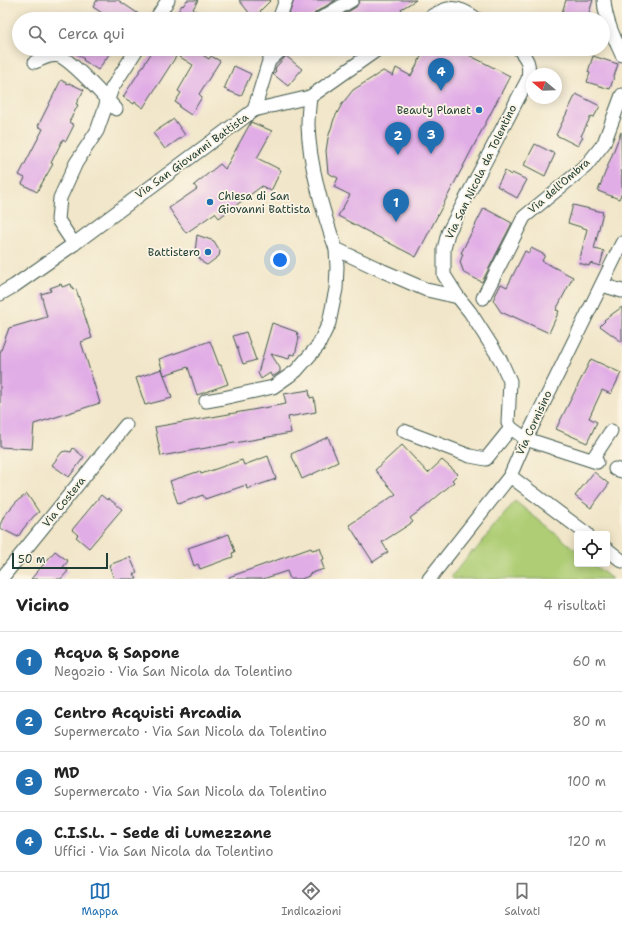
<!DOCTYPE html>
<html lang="it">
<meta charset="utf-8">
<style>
:root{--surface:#fff;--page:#f6f6f6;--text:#222;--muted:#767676;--line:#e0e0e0;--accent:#1f6fb2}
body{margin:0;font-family:"Shantell Sans",sans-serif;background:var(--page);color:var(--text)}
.controls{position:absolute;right:12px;bottom:12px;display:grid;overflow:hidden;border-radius:4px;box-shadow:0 2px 10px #0003}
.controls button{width:36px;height:36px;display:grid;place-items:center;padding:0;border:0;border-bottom:1px solid var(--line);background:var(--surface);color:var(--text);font:20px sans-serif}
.compass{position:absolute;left:526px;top:68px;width:36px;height:36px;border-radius:50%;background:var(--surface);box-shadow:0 2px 10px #0003;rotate:289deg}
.scale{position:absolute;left:12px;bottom:10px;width:96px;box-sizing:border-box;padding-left:4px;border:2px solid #1f3d34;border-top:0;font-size:11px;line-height:14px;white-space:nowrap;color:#1f3d34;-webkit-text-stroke:3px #fcf5e5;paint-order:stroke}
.you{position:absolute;left:280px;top:260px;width:14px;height:14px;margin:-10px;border:3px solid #fff;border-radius:50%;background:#1a73e8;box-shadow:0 0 0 6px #1a73e833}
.badge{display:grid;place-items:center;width:26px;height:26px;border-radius:50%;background:var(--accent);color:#fff;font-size:13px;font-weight:700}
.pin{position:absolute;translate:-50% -33px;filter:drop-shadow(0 1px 2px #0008)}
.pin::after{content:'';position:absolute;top:21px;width:14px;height:12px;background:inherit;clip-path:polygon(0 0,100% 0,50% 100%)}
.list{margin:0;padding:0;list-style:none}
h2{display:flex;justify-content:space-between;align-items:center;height:52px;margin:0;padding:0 16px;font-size:17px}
h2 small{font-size:13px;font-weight:400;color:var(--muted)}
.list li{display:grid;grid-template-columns:26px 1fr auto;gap:12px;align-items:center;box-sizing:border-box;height:60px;padding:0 16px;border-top:1px solid var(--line)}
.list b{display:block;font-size:15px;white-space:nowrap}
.list p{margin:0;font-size:13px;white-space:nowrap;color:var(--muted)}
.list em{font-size:13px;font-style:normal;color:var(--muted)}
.icon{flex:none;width:22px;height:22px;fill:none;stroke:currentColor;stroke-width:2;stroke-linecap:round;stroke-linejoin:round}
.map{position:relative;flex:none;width:622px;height:579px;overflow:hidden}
.search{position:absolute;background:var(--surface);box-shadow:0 2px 10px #0003;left:12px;right:12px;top:12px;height:44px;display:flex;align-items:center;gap:10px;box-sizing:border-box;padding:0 14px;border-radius:22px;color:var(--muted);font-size:15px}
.sheet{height:292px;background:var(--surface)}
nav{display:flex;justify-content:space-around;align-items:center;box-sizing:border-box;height:56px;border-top:1px solid var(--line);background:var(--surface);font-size:11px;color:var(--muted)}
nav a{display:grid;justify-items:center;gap:2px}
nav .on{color:var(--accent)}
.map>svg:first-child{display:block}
.green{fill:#aecd74;stroke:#668554}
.building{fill:#e1ade6}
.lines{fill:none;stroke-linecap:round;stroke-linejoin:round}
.minor-casing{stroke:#3e564a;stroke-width:15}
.minor{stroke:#fff;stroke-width:13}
.poi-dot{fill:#1f6fb2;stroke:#fcf5e5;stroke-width:1.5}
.labels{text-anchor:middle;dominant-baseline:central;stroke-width:3.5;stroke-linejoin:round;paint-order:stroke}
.poi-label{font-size:11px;fill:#1f3d34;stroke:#fcf5e5;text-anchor:end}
.street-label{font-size:11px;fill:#1f3d34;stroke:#fcf5e5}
</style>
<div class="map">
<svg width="622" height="579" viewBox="0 0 622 579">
<rect width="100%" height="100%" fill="#fcf5e5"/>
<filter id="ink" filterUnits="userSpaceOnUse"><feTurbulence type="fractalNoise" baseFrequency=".025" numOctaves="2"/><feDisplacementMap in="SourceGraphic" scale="8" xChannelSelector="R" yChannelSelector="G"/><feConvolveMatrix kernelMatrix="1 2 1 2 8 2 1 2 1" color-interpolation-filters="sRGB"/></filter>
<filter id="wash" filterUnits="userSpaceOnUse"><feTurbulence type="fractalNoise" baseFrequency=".012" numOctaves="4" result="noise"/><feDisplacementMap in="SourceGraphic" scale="16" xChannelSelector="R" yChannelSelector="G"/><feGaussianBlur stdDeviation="0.9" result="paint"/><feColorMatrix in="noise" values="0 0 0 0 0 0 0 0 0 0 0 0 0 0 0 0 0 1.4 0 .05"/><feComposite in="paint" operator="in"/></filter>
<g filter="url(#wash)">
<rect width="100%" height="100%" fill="#f1e6c9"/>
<polygon class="green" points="515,501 577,551 577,564 593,564 612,579 453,579 451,577 472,551 474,552"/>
<g id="blocks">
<g class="building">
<polygon points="97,0 118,0 146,19 111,19 93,7"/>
<polygon points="187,0 198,0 193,9 208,19 173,19 182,5 183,6"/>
<polygon points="239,0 271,0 260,11 265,19 254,19"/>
<polygon points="294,0 336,0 316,12 310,19 289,19 288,17"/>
<polygon points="360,0 416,0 401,9 403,12 393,19 336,19 356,7"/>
<polygon points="566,0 593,0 587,19 560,19"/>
<polygon points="71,49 105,49 110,53 98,70 83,60 84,59"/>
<polygon points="154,49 193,49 209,59 211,56 220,61 199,94 202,97 191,115 179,107 180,105 175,102 181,93 178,91 193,65 177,55 143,108 135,102 134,104 123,97"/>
<polygon points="425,49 457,49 510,76 416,257 338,216 350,195 334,187 338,178 328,173 326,151 328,138 334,119 342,104 353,90 383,71 393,76 396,68 411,76"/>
<polygon points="286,56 302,69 288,86 273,74 276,71 275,70 276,67"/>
<polygon points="593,56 618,64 610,89 587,82 590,73 588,72"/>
<polygon points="234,66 251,74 241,96 224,89"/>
<polygon points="61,80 68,84 69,83 84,90 76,104 78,105 69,122 74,125 66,141 63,139 51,163 53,164 37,192 22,184 25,178 19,175 43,129 38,126"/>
<polygon points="576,94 600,106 594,117 591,116 581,136 583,137 578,146 556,135"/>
<polygon points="174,119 185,135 165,149 153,133"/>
<polygon points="251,122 272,131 257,158 281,170 271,191 262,186 219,218 215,213 186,233 169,208 197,189 194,185 220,164 225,169"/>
<polygon points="621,132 622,193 619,199 598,191"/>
<polygon points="535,144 555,154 545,176 524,165"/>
<polygon points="505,171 511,175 512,173 527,180 517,198 497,186"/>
<polygon points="573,205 603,212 594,249 604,251 600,266 590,263 589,266 579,263 587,229 568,223"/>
<polygon points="484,208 512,223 482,282 464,273 460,262 463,254 461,253"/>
<polygon points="197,235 214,241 220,251 219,256 207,265 203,263 195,252"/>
<polygon points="531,248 545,255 542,261 573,277 556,310 559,311 549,333 512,316 512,317 501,312 493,300 501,284 507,287 525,251 529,253"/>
<polygon points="61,284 62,287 71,284 73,290 76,289 92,338 81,342 100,403 34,424 32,449 0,447 0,353 9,328 47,317 41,294 51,291 50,288"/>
<polygon points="622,307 622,342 600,326 605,321 604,320"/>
<polygon points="272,323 297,332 299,338 295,355 290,354 289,359 271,354 280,368 280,372 272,377 270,373 261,379 258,373"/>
<polygon points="246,332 256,360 243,364 233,336"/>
<polygon points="210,341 219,365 221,365 228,384 197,395 188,367 164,375 159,359"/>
<polygon points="591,359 621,373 611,394 602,390 589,418 597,422 587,443 556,429"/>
<polygon points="162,369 172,398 145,405 136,378"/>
<polygon points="309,390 310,398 314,397 316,412 288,417 291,433 161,456 155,427 286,404 284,394"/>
<polygon points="328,437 338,462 302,479 291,454"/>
<polygon points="402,445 428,473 442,460 458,474 452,480 454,482 425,507 410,518 413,522 382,542 388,552 373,562 349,525 396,494 375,470"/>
<polygon points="73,448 84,457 69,477 52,465 62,452 66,451 71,452"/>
<polygon points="268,456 276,479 247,489 246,485 205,499 203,495 178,504 170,481 200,471 201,474 242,460 244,465"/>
<polygon points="594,472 609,484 591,508 575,496"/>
<polygon points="27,494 39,512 34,516 23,529 18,537 0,528 0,525 4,516 17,501"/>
<polygon points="101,495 107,500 108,498 122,509 89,548 76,537 78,535 72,530"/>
<polygon points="229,534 235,552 232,553 233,557 200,569 198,564 194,566 188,548"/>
<polygon points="311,548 312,550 320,548 324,559 321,560 324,569 309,574 309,576 301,579 290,579 287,571 263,579 229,579 229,577"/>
<polygon points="55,551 68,561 63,567 68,571 61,579 31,579"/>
<polygon points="130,557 137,573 134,574 137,579 114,579 109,565"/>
</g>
</g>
</g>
<g filter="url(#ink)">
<use href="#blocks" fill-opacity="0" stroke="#3e564a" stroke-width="1"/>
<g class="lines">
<defs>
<g id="minor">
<path d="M604,0C605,19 614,38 622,55"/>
<polyline points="156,19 168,0"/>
<polyline points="279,19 286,0"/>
<polyline points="320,19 352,0"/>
<path d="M427,19C447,6 456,4 477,19"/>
<path d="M519,49C528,60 530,64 528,79L448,233L444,249V275L458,297L470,312L500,359L510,381L508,423L511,428L526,439L597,462"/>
<path d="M35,62C43,58 51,54 59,56C73,61 104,97 116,109"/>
<path d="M310,97C309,106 308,116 308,125C309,163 323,213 336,249L383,271L427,290L458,297"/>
<polyline points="254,110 310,97 378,49"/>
<polyline points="74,244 58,220 60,198 76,163 97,131 112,88 137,49"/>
<polyline points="602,285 622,291"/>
<polyline points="0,294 14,286 74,244 254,110 269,61 282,49"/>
<polyline points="483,298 524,217 586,166 604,143 622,95"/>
<polyline points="206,401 223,398 273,387 296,371 318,346 329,323 336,289 337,267 336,249"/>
<polyline points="404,431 470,456 486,459 511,428"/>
<polyline points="592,460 611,431"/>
<polyline points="615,469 622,471"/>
<polyline points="587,534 510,476 526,439 622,243"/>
<polyline points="607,549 622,561"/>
<polyline points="1,579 126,425"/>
<polyline points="429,579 510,476"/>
</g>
</defs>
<use href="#minor" class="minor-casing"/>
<use href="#minor" class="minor"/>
</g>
</g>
<g class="poi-dot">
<circle cx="479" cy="110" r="4"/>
<circle cx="210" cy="202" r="4"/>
<circle cx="208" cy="252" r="4"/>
</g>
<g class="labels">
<g class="poi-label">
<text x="471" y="110">Beauty Planet</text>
<text x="218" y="196" text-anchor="start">Chiesa di San<tspan x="218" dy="13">Giovanni Battista</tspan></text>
<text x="200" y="252">Battistero</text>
</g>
<g class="street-label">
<text transform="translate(192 156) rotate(-36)">Via San Giovanni Battista</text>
<text transform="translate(481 172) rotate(-64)">Via San Nicola da Tolentino</text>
<text transform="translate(559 186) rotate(-41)">Via dell'Ombra</text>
<text transform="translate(534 423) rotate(-65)">Via Cornisino</text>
<text transform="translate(64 502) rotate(-51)">Via Costera</text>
</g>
</g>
</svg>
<div class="controls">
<button><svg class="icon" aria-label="locate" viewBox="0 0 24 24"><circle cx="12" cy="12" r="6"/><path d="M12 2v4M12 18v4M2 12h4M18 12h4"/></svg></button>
</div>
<svg class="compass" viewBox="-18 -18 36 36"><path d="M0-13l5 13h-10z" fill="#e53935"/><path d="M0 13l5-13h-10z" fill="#767676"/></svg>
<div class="scale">50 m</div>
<div class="you"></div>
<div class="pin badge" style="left:396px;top:222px">1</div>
<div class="pin badge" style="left:398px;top:155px">2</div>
<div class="pin badge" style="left:431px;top:154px">3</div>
<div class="pin badge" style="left:441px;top:91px">4</div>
<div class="search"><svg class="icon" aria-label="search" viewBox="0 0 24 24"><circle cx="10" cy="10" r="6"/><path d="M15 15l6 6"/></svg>Cerca qui</div>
</div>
<section class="sheet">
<h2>Vicino<small>4 risultati</small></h2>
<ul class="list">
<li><span class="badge">1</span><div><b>Acqua &amp; Sapone</b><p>Negozio · Via San Nicola da Tolentino</p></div><em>60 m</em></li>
<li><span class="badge">2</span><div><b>Centro Acquisti Arcadia</b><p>Supermercato · Via San Nicola da Tolentino</p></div><em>80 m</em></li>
<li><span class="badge">3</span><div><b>MD</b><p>Supermercato · Via San Nicola da Tolentino</p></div><em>100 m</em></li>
<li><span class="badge">4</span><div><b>C.I.S.L. - Sede di Lumezzane</b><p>Uffici · Via San Nicola da Tolentino</p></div><em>120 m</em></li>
</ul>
</section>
<nav>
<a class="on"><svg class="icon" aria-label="map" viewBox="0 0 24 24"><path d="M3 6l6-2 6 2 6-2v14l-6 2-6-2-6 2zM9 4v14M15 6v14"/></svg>Mappa</a>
<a><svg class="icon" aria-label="directions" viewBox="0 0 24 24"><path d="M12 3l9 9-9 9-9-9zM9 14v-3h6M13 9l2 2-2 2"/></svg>Indicazioni</a>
<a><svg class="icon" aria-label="saved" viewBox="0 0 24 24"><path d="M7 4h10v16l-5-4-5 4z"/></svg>Salvati</a>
</nav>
